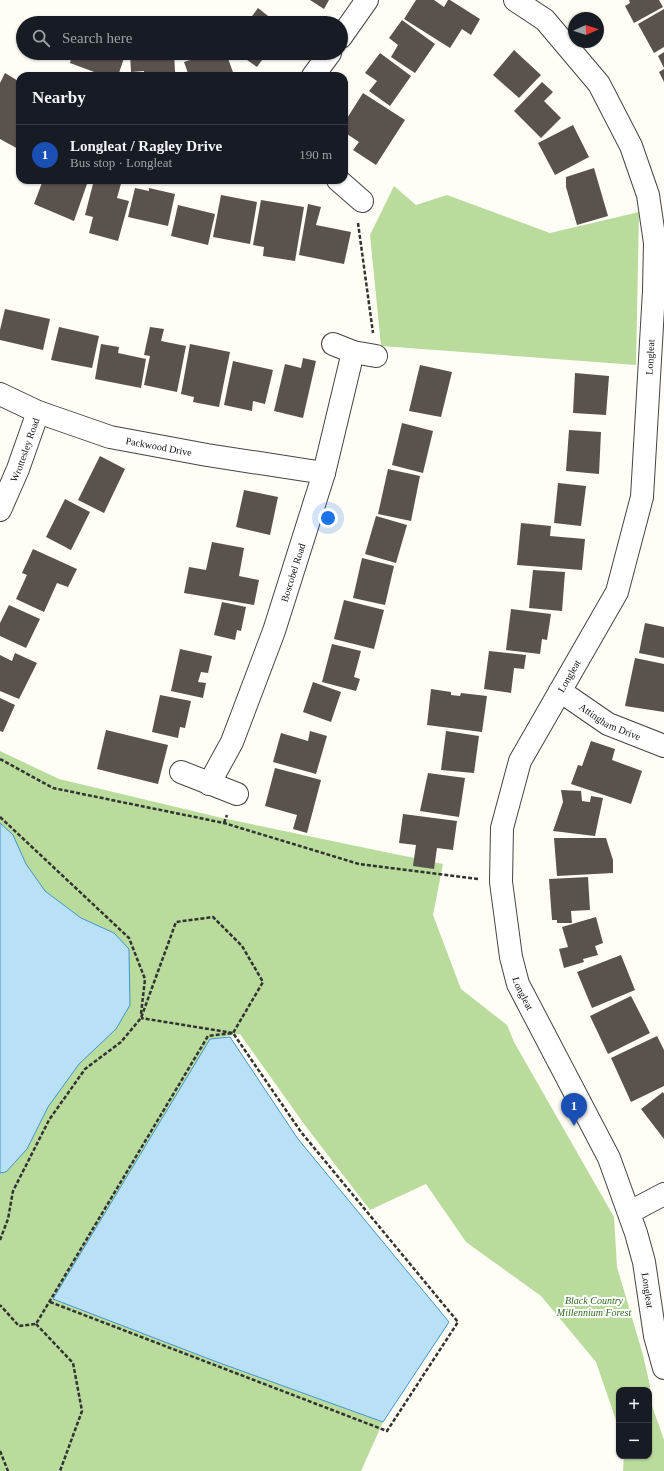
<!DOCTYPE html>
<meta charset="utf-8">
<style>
:root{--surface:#171b24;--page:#20242c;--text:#f1f3f6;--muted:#9ea1a6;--line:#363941;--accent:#c4262e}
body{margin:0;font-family:Georgia,serif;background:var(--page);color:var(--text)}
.controls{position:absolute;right:12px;bottom:12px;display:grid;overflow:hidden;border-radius:8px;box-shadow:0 1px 3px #0004}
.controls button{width:36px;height:36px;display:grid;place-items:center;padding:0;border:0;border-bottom:1px solid var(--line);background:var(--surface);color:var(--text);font:20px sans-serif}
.compass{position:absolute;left:568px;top:12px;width:36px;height:36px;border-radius:50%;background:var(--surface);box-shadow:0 1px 3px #0004;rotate:87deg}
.you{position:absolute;left:328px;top:518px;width:14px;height:14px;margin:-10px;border:3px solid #fff;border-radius:50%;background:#1a73e8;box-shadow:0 0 0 6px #1a73e833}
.badge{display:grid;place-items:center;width:26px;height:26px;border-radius:50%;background:var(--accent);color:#fff;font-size:13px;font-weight:700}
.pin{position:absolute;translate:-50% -33px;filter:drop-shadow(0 1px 2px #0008)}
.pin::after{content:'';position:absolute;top:21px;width:14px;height:12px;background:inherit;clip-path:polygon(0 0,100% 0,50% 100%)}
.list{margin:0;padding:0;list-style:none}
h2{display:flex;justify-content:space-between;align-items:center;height:52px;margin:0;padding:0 16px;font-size:17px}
h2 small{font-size:13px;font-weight:400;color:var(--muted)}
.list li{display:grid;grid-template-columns:26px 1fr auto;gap:12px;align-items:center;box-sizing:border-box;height:60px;padding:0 16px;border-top:1px solid var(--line)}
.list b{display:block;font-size:15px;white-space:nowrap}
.list p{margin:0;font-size:13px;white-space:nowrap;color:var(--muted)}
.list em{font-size:13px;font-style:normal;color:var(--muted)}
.icon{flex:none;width:22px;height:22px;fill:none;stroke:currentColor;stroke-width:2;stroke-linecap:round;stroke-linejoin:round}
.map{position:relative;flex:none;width:664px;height:1471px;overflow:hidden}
.search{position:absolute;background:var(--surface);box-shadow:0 1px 3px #0004;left:16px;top:16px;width:332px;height:44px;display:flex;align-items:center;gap:10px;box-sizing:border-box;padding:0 14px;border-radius:22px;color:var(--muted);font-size:15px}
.panel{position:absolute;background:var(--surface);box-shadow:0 1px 3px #0004;left:16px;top:72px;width:332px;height:112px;border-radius:12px}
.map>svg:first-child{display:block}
.forest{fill:#b9dc9c}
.water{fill:#b9e0f7;stroke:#3f96cf}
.building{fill:#5a524d}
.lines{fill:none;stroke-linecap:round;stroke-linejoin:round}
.minor-casing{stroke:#444;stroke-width:24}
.path{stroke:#333;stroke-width:2.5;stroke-dasharray:4 2;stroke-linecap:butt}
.minor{stroke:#fff;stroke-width:22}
.labels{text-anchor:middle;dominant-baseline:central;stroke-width:4;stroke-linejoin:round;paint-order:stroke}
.street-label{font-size:10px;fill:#111;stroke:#fff}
.park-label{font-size:10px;font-style:italic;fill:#2f6b1f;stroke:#fff}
</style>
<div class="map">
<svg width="664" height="1471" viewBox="0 0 664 1471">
<rect width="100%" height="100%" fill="#fffdf5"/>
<g class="forest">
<polygon points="394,186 416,205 447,195 550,233 639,212 636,365 381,346 370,235"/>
<polygon points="0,751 59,779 222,818 443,864 433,915 461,989 507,1025 514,1042 614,1217 617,1267 643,1355 650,1386 650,1400 664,1440 664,1471 623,1471 624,1456 649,1456 649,1390 619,1390 619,1429 596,1362 541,1296 466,1242 426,1184 370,1210 304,1124 240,1034 210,1039 53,1299 217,1362 383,1422 361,1471 0,1471"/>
</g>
<g class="water">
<polygon points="0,823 13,835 26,864 45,891 81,918 114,933 129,949 130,1005 116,1029 79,1064 48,1107 27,1149 6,1172 0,1173"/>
<polygon points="230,1037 298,1139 449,1322 383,1422 217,1362 53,1299 210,1039"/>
</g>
<g class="building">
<polygon points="310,0 329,0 324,9"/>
<polygon points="416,0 434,0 444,7 448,0 450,0 480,19 471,35 462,29 450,48 404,19"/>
<polygon points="629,0 659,0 663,7 634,23 625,6 630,3"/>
<polygon points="258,8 277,23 247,23"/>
<polygon points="664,9 664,47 654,53 638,24"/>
<polygon points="402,20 435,44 415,73 391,57 398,45 389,38"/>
<polygon points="514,50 541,75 519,98 493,75"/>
<polygon points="664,52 664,68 658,56"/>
<polygon points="67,53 121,53 125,55 118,76 105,76 70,63 71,59 66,57"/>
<polygon points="130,53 174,53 175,71 176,76 144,76 144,71 131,72"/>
<polygon points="211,53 226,53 234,75 189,76 184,62"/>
<polygon points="237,53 267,53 257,67"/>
<polygon points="380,53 411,76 390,106 369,91 377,81 365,73"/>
<polygon points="664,69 664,82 659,72"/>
<polygon points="5,73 20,82 20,150 0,139 0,83"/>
<polygon points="542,82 553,92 544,101 561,118 541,138 514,111"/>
<polygon points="363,93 405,120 376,165 353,150 359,142 344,132 344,123"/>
<polygon points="573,125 589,157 555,175 538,143"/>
<polygon points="594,168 608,216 577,225 566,187 566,177"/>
<polygon points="43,180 77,180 87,184 74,221 34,204"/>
<polygon points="94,180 122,180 117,198 129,201 118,241 89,233 93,217 85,215"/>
<polygon points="135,188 149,191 149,188 175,194 168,226 128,217"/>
<polygon points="221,195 257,202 250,244 213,237"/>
<polygon points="261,200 304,207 295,261 263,256 264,247 253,245"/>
<polygon points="308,204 321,207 316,225 351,232 344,264 299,255"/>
<polygon points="178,205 215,214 208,245 171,236"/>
<polygon points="5,309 50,319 43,350 0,340 0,330"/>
<polygon points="59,327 99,336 92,368 51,360"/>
<polygon points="150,327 164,329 161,341 186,346 177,392 144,385 150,356 144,355"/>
<polygon points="101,344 119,347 118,353 146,359 141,388 95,379"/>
<polygon points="190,344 230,352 219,407 193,402 194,397 181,394"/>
<polygon points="303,358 316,361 303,418 274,411 285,364 301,368"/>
<polygon points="233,361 273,370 265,404 253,401 252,411 224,405"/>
<polygon points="420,365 452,372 441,417 409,411"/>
<polygon points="575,373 609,376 606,415 573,413"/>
<polygon points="402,423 433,431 423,473 392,465"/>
<polygon points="569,430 601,432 599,474 566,471"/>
<polygon points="100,456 125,469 104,513 78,500"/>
<polygon points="388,469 420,476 411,521 378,514"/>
<polygon points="558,483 586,486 581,526 554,523"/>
<polygon points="244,490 278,497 270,535 236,527"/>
<polygon points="65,499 90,512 71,550 46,537"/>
<polygon points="376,516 407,525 396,563 365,554"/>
<polygon points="521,523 551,526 550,536 585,539 582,570 517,565"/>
<polygon points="212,542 244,548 239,576 259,580 254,605 184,593 189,567 206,570"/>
<polygon points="33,549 77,569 68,587 57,583 44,612 16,599 27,575 22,573"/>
<polygon points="362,558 394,566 385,605 353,598"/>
<polygon points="533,570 565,572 562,611 529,608"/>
<polygon points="344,600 384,610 374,649 334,639"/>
<polygon points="222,602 246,607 241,631 237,630 235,640 214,635"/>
<polygon points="9,605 40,619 26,648 0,636 0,623"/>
<polygon points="511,609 551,614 547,640 542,639 540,654 506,650"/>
<polygon points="645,623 664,627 664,658 639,653"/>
<polygon points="332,644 361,651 354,677 360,679 356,691 322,682"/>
<polygon points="180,649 212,656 208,673 201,672 198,682 206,683 203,698 171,691"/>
<polygon points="489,651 526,655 524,669 514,668 511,693 484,689"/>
<polygon points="15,653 37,663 19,699 0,691 0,655 12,661"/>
<polygon points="635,658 664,664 664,712 625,706"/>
<polygon points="313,682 341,692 331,722 303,712"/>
<polygon points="431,689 451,692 451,695 460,696 461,693 487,696 482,732 427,725"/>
<polygon points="160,695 191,701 185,728 180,727 178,738 152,732"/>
<polygon points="0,698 15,705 3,732 0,731"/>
<polygon points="106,730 168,745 158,784 97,769"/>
<polygon points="310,731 327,736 316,774 273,762 281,733 308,741"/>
<polygon points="446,731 479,736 474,773 441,770"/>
<polygon points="591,741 615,749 612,760 642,771 631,804 571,784 578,765 582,766"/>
<polygon points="275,768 321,780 307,833 293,829 297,815 265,806"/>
<polygon points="428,773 465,778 459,817 420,811"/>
<polygon points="561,790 581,791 582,801 590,802 591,796 603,798 595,836 553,831 563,802"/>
<polygon points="403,814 457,821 453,850 437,848 434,869 413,866 416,845 399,843"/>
<polygon points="554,838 606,838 613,860 613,873 557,876"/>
<polygon points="588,877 590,910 571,911 572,923 557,923 557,920 552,920 549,879"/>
<polygon points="596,917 603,943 595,946 598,955 583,959 584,962 564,968 559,949 568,947 562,927"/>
<polygon points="621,955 635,990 592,1008 577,972"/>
<polygon points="631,996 650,1033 608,1054 590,1016"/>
<polygon points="657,1036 664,1050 664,1086 631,1102 611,1058"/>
<polygon points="663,1092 664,1094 664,1139 641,1109"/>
</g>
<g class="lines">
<defs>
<g id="minor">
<path id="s1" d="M515,0L545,20L599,84L631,146L648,195L655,243L654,291L642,497L617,592L520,761L502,828L501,882L511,957L518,984L609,1158L636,1233L644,1262L655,1336L664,1368"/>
<polyline points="341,37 367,0"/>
<polyline points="313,76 330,53"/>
<polyline points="338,180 362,201"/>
<polyline points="333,344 353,352 376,356"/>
<path id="s2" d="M0,394L38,412L110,437L207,455L324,473"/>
<path id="s3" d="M0,510L18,469L38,412"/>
<path id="s4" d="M560,691L608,724L664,746"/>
<polyline points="181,772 237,794"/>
<path id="s5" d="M209,784L232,742L274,631L324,473L353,352"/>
<polyline points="630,1212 664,1194"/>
</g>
</defs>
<use href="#minor" class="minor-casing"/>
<g class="path">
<polyline points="358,223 373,333"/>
<polyline points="0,759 53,788 224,823 359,864 478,879"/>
<polyline points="0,817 129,938 145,979 141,1014"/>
<polyline points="224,823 227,815"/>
<polyline points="0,1240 8,1219 13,1191 49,1120 85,1069 121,1042 141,1018 176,922 213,917 242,946 263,982 233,1033 208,1036 36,1324 19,1326 0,1305"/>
<polyline points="50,1302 387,1431 458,1322 301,1132 233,1033 141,1018"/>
<polyline points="36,1324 73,1363 82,1411 60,1471"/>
<polyline points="0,1451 8,1471"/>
</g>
<use href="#minor" class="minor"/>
</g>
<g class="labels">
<g class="street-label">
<text transform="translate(650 357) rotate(-87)">Longleat</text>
<text stroke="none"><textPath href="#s2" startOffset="168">Packwood Drive</textPath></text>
<text stroke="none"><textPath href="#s3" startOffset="65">Wrottesley Road</textPath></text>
<text stroke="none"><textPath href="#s5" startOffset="228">Boscobel Road</textPath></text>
<text transform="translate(569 676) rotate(-60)">Longleat</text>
<text stroke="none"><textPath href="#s4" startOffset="59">Attingham Drive</textPath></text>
<text stroke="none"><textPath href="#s1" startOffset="1075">Longleat</textPath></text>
<text stroke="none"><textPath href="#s1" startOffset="1399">Longleat</textPath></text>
</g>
<g class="park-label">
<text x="594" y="1300">Black Country<tspan x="594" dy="12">Millennium Forest</tspan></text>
</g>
</g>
</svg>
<div class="controls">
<button>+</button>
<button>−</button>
</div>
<svg class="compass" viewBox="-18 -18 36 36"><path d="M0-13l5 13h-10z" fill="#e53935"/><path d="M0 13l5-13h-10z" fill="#9ea1a6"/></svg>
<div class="you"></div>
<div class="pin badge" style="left:574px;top:1126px;background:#1a4fb4">1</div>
<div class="search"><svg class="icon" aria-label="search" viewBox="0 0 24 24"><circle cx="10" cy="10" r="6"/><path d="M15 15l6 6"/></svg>Search here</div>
<section class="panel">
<h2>Nearby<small></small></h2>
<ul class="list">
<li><span class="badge" style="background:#1a4fb4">1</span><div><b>Longleat / Ragley Drive</b><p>Bus stop · Longleat</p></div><em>190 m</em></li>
</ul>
</section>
</div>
